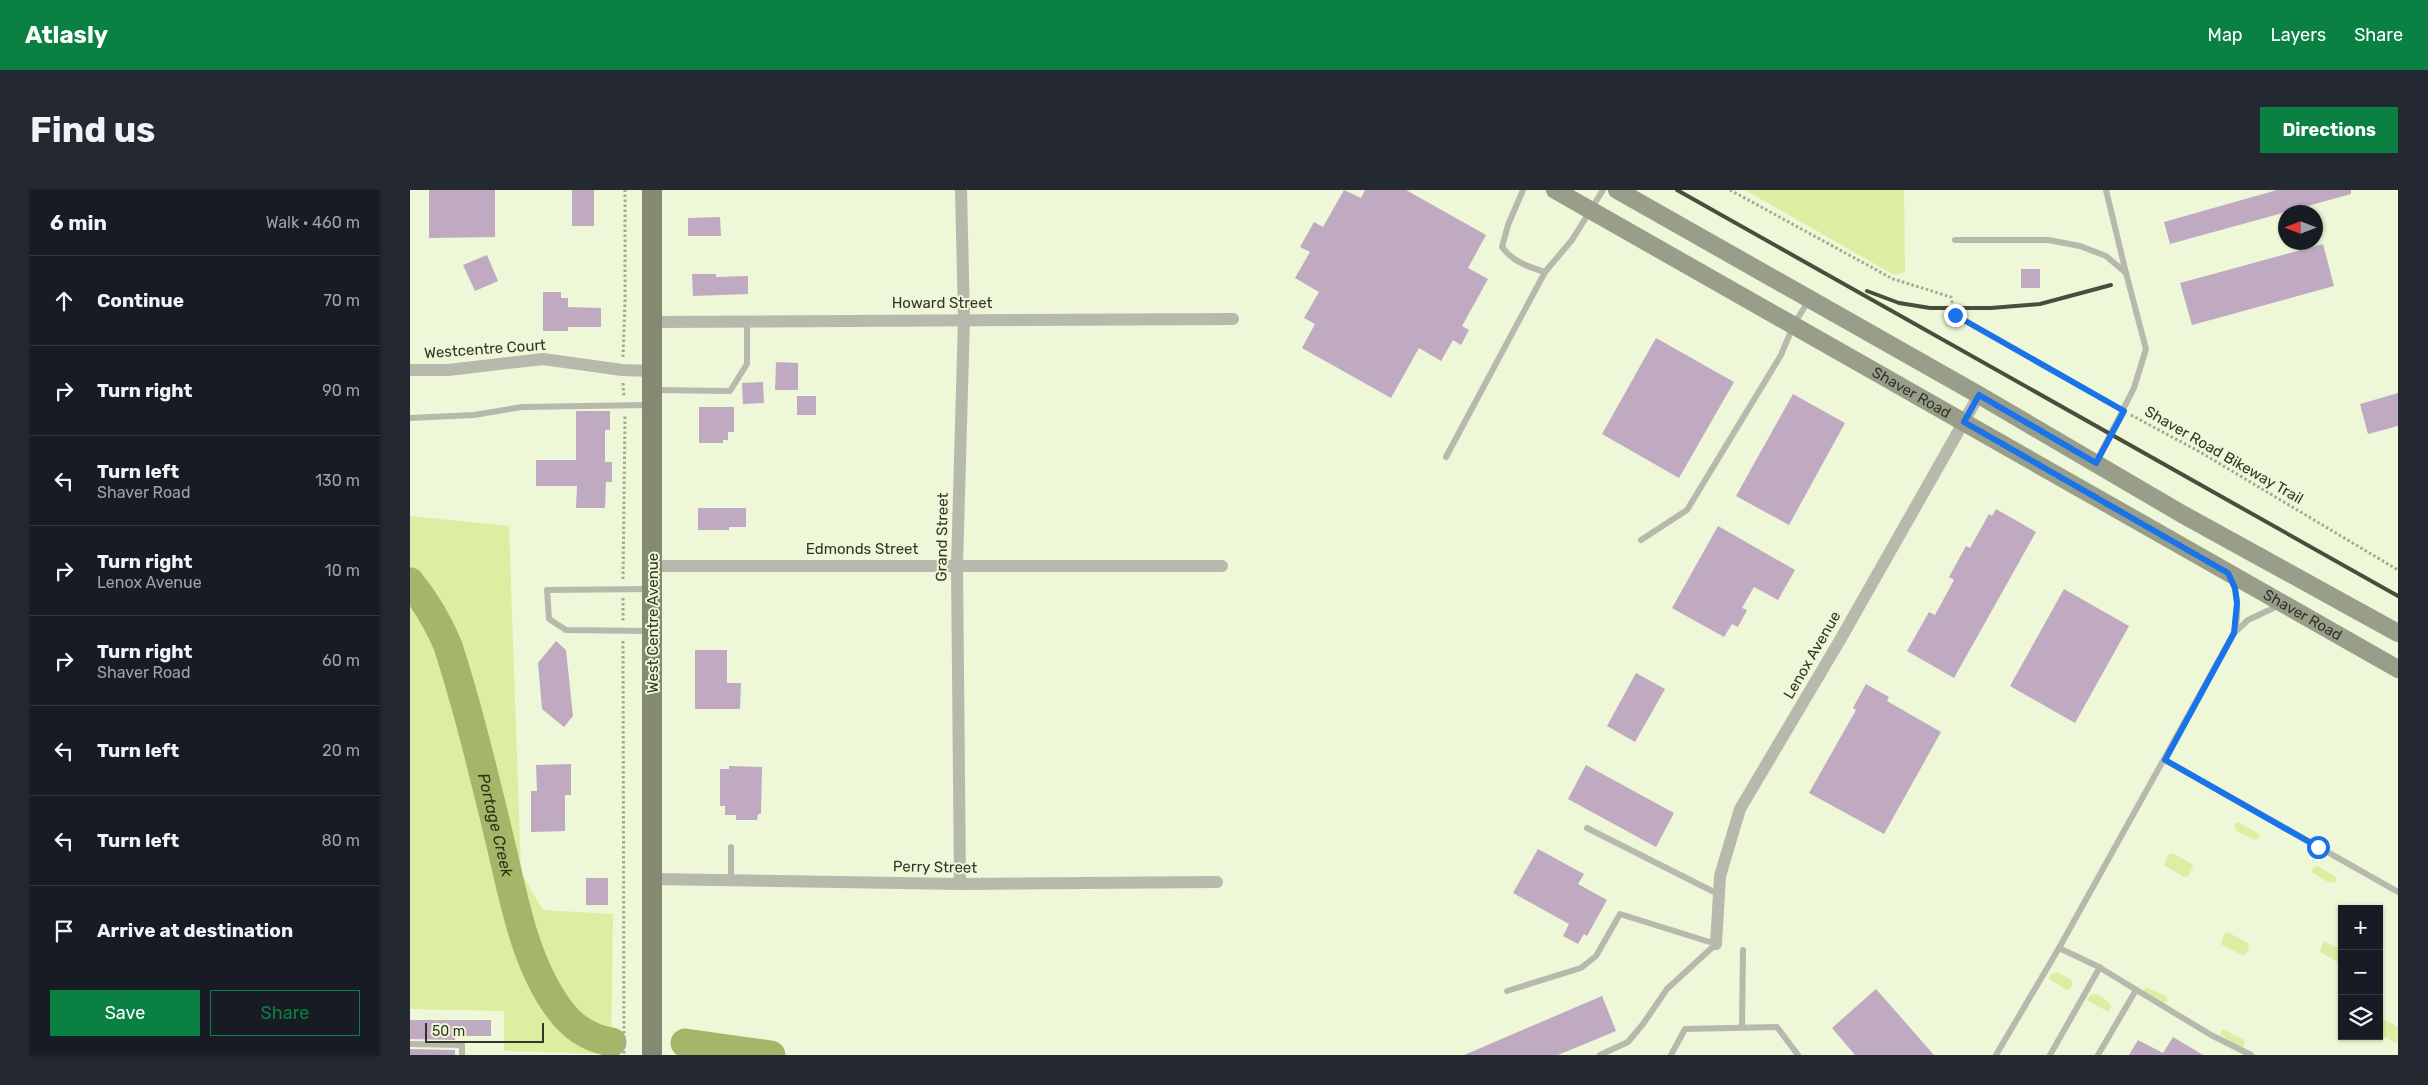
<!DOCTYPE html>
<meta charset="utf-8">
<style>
:root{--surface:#171b24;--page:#242831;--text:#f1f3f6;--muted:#9ea1a6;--line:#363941;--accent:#0b8043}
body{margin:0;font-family:Rubik,sans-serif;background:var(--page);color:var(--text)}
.controls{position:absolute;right:15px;bottom:15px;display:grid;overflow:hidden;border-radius:0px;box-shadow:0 1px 4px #0004}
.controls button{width:45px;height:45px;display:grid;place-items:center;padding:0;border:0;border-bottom:1px solid var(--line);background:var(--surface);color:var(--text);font:25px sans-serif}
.compass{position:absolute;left:1868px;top:15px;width:45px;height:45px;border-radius:50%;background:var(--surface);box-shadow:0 1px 4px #0004;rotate:270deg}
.scale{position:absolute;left:15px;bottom:12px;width:119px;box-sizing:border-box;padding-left:5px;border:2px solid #323629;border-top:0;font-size:14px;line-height:18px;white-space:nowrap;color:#323629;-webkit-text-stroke:4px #eef7d7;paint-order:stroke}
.stop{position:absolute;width:15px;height:15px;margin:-11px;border:4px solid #1a73e8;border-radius:50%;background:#fff}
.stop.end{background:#1a73e8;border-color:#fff;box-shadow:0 1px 5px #0008}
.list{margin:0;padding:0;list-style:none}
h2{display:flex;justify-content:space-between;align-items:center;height:65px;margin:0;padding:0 20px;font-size:21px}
h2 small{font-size:16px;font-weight:400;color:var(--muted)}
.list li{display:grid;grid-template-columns:32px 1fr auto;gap:15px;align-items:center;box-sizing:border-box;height:90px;padding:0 20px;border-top:1px solid var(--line)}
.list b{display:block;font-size:19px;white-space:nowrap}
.list p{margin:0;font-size:16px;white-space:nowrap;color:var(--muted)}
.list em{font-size:16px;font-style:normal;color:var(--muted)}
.actions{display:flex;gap:10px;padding:15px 20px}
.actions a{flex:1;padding:11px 0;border:1px solid var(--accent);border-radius:0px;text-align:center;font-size:18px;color:var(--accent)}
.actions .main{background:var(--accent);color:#fff}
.icon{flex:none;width:28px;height:28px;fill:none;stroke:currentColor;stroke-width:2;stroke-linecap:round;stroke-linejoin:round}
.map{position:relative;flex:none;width:1988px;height:865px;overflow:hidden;border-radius:0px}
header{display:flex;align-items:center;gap:30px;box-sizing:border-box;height:70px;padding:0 25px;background:var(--accent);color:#fff}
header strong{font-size:24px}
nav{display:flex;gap:28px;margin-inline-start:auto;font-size:18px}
.intro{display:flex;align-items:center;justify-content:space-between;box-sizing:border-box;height:120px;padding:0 30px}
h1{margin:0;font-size:35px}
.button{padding:12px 22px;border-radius:0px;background:var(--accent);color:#fff;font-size:18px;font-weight:700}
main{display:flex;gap:30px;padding:0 30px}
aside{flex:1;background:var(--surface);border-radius:0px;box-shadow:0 1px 4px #0004}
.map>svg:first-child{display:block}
.green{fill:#dceea1}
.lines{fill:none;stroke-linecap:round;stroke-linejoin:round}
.river{stroke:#a5b66a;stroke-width:29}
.building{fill:#c0aac2}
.path{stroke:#a3aa91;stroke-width:3;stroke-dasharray:2.5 2.5;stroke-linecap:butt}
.lane{stroke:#b6b9ac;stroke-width:6}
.street{stroke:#b6b9ac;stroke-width:12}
.secondary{stroke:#989e8a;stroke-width:18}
.primary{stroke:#838a71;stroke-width:20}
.rail{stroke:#494d3e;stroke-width:4}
.route{stroke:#1a73e8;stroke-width:6}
.labels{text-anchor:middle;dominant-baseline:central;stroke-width:4;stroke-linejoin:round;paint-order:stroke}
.street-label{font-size:15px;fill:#323629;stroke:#eef7d7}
.water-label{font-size:16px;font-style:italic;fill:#2b3211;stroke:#eef7d7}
</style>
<header>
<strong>Atlasly</strong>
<nav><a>Map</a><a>Layers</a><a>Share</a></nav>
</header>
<div class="intro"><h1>Find us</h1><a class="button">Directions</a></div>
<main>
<aside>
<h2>6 min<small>Walk · 460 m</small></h2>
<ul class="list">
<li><svg class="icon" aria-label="ahead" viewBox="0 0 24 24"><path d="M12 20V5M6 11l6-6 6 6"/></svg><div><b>Continue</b></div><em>70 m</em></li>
<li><svg class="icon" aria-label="right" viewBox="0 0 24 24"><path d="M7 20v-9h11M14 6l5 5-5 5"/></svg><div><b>Turn right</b></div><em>90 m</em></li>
<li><svg class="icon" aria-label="left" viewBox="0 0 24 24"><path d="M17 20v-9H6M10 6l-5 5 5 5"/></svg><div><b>Turn left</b><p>Shaver Road</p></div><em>130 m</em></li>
<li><svg class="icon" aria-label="right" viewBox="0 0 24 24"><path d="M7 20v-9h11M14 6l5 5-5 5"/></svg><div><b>Turn right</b><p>Lenox Avenue</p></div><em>10 m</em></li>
<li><svg class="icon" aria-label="right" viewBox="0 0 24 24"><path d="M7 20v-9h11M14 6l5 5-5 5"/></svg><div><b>Turn right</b><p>Shaver Road</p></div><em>60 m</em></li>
<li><svg class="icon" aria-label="left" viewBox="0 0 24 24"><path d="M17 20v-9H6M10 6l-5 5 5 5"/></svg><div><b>Turn left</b></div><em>20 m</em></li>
<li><svg class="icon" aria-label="left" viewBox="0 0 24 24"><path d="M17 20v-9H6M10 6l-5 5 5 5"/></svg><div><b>Turn left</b></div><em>80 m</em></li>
<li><svg class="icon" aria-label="arrive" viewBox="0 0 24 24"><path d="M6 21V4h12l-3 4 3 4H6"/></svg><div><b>Arrive at destination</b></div></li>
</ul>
<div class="actions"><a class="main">Save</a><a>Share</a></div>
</aside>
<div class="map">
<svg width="1988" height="865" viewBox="0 0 1988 865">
<rect width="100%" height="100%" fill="#eef7d7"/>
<g class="green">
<polygon points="1335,0 1494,0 1495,82 1484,85"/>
<polygon points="0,326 99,336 111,683 133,720 203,724 201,864 94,861 94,821 0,819"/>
<polygon points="1827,632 1848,643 1850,647 1845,650 1827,641 1824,636"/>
<polygon points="1763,663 1782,674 1783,677 1778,686 1774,687 1754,675 1758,665"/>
<polygon points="1908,676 1926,687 1927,691 1920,693 1902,682 1903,677"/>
<polygon points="1817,742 1838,753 1839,758 1834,766 1811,754 1814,744"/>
<polygon points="1913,751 1932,760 1932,771 1928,772 1910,762"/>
<polygon points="1647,782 1660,789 1663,794 1660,799 1657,800 1639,789 1641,784"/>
<polygon points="1735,797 1756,806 1758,810 1754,813 1734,801"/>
<polygon points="1682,804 1686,804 1699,812 1701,817 1699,822 1678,811 1677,809"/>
<polygon points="1973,829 1988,837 1987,853 1969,844 1969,830"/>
<polygon points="1812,839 1834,850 1834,856 1830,858 1810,844"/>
</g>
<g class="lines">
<g class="river">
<path id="s1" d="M0,392C16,412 28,432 38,456C59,521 75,589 91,655C104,710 115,773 149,819C163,838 180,849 202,852"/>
<polyline points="275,853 361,865"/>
</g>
</g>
<g class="building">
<polygon points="19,0 85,0 85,47 19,48"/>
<rect x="162" y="0" width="22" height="36"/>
<polygon points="934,0 951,8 955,0 996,0 1076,45 1058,78 1078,89 1052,136 1059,140 1051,155 1043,150 1031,171 1009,158 981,208 892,158 905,134 894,128 909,102 885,88 900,62 890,57 904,32 913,37"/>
<polygon points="1867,0 1941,0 1941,4 1760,54 1754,32"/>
<polygon points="310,27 311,46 278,46 278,28"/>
<polygon points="1913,54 1924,96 1782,135 1770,93"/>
<polygon points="77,65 88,91 65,101 53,75"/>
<rect x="1611" y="79" width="19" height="19"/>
<polygon points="282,84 306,84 306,87 338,86 338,104 283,106"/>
<polygon points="133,102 151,102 151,108 158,108 158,117 191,118 191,137 158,137 158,141 133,141"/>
<polygon points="1246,148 1324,192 1269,288 1192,244"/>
<polygon points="366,172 388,173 388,200 365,200"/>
<polygon points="353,192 354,213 333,214 332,193"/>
<polygon points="1988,203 1988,236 1958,244 1950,214"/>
<polygon points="1383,204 1435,233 1379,335 1326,306"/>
<rect x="387" y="206" width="19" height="19"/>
<polygon points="289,217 324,217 324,242 318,242 318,250 313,250 313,253 289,253"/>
<polygon points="166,221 200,221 200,240 195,240 195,272 202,272 202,292 196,292 195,318 166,318 167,296 126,296 126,270 166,270"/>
<polygon points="288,318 336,318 336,337 319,337 319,340 288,340"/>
<polygon points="1586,319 1626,342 1544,488 1497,461 1519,422 1525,425 1544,390 1539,387 1556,356 1560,358 1579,324 1582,326"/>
<polygon points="1308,336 1385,380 1368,410 1344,397 1332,418 1337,420 1328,437 1322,434 1314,447 1262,418"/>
<polygon points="1654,399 1719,436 1665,533 1600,496"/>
<polygon points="146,451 156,460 163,526 154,537 132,519 128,473"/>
<polygon points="285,460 317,460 317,493 331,493 330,519 285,519"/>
<polygon points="1226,483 1255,499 1225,552 1197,536"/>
<polygon points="1456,494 1479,507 1477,511 1531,542 1474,644 1399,603 1446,520 1443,518"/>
<polygon points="161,574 161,605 155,605 155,641 121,642 121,601 127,601 126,575"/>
<polygon points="1176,575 1264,623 1246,657 1158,609"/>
<polygon points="319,576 352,577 351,624 348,624 347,630 326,630 326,625 315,625 315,616 310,616 310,579 319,579"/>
<polygon points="1128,659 1174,684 1168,694 1197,710 1177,746 1174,744 1168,754 1153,746 1159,734 1103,703"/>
<rect x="176" y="688" width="22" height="27"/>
<polygon points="1466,799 1524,865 1445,865 1422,838"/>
<polygon points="1192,806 1206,841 1148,865 1054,865"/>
<polygon points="0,830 81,830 81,846 45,846 45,850 0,849"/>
<polygon points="1763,847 1793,865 1719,865 1728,850 1753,863"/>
<polygon points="0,859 45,860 45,865 0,865"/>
</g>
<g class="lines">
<g class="path">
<polyline points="1320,0 1483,89 1541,107 1545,125 1705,216"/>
<polyline points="213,167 215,112 215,0"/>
<polyline points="213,193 214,207"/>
<polyline points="1721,225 1790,262 1988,380"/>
<polyline points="213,389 215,226"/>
<polyline points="213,408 213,432"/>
<polyline points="213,451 214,865"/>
</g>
<g class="lane">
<path d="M1113,0L1098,35L1092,57C1103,72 1119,77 1135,82L1162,50L1193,0"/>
<polyline points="1696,0 1716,83"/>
<polyline points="1545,50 1638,50 1670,56 1696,66 1716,83 1736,159 1724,198 1686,272"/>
<polyline points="243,200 320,201 337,174 337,131"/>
<polyline points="0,228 64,225 112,217 238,215"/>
<polyline points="1036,267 1135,82"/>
<polyline points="1231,350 1277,320 1371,165 1384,134 1399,110"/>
<path d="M1821,388C1829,406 1828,424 1825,442"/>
<polyline points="239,441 156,440 139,429 137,400 239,399"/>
<polyline points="1755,570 1988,702"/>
<polyline points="1177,638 1308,704"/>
<polyline points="321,690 321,657"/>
<polyline points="1649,758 1687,776 1801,845 1841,865"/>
<polyline points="1097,801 1171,778 1186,766 1210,724 1306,754"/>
<polyline points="1332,837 1333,760"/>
<polyline points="0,854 52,855 52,865"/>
<polyline points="1190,865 1218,852 1233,834 1257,799 1306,754"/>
<polyline points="1261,865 1275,839 1367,837 1388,865"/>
<polyline points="1586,865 1649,758 1824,443 1838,430 1870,415"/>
<polyline points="1640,865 1690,777"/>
<polyline points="1688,865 1726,800"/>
</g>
<g class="street">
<polyline points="242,132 823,129"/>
<polyline points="0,180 38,180 133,169 212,180 242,181"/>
<polyline points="243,376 812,376"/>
<polyline points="243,689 550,694 807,692"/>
<polyline points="550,694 547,375 554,129 551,0"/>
<polyline points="1306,754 1310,686 1330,619 1430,450 1569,205"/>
</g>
<g class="secondary">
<path id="s2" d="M1145,0L1988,479"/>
<polyline points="1207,0 1569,205 1772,324 1988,443"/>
</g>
<polyline class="primary" points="242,865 242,0"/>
<g class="rail">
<polyline points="1267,0 1988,406"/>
<polyline points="1457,101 1489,113 1520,118 1581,118 1630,114 1701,95"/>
</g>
</g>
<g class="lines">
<polyline class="route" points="1545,125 1714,221 1686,273 1569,205 1554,232 1818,383 1825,398 1827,413 1824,443 1755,570 1908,657"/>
</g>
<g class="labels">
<g class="street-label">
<text x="532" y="113">Howard Street</text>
<text transform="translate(75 159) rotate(-4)">Westcentre Court</text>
<text stroke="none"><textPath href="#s2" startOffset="410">Shaver Road</textPath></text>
<text transform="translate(1814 265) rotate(30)">Shaver Road Bikeway Trail</text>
<text transform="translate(532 347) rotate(-89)">Grand Street</text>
<text x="452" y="359">Edmonds Street</text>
<text stroke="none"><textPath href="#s2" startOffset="860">Shaver Road</textPath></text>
<text transform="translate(243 433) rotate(-90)">West Centre Avenue</text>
<text transform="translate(1402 465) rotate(-60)">Lenox Avenue</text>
<text transform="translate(525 677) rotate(1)">Perry Street</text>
</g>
<g class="water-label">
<text stroke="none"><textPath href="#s1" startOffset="260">Portage Creek</textPath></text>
</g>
</g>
</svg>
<div class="controls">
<button>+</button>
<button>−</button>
<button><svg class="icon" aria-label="layers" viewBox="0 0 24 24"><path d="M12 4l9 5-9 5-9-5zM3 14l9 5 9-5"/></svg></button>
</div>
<svg class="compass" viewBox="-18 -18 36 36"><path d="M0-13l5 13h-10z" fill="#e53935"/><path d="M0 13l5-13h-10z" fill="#9ea1a6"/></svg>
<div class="scale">50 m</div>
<div class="stop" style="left:1908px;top:657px"></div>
<div class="stop end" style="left:1545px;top:125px"></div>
</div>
</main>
